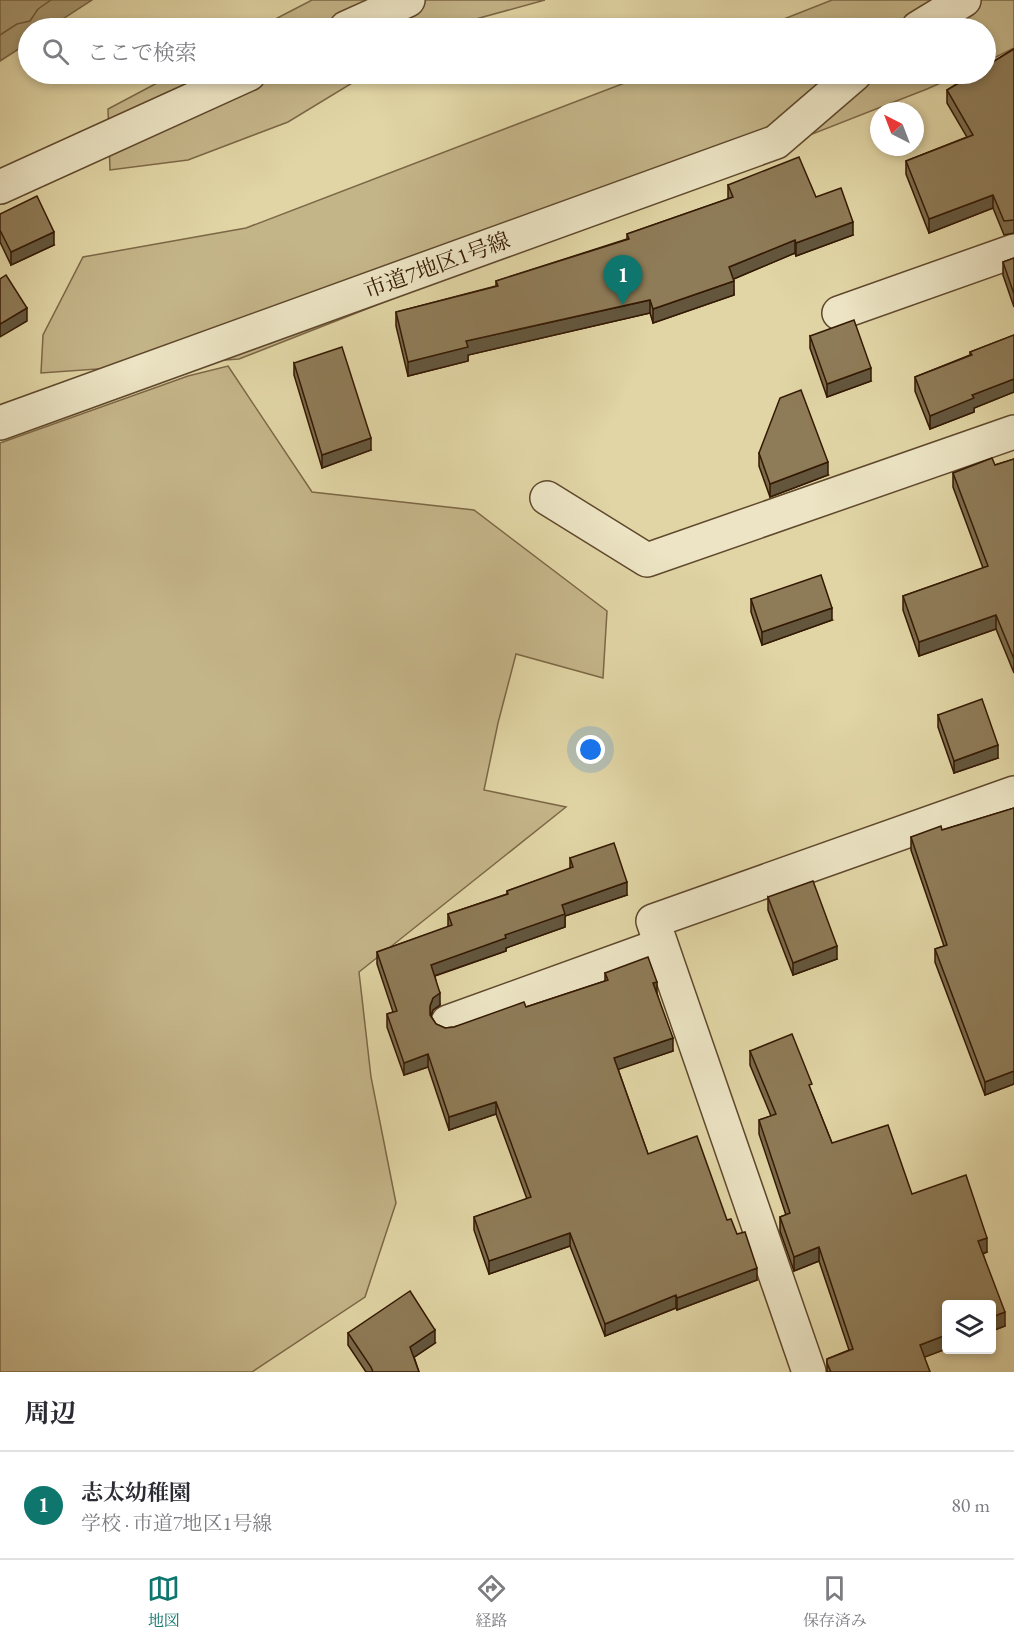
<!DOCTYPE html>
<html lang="ja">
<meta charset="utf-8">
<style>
:root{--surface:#fff;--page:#f2f2f3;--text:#2b2b33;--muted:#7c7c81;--line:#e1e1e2;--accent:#0f766e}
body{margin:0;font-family:"EB Garamond","Noto Serif JP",serif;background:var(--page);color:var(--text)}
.controls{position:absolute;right:18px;bottom:18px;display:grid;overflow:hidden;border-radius:6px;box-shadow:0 3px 9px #0003}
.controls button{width:54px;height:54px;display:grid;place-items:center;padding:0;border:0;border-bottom:2px solid var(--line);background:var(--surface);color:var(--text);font:30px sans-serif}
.compass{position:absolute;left:870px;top:102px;width:54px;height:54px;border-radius:50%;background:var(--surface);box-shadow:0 3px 9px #0003;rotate:318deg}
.you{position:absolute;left:591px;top:750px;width:21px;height:21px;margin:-15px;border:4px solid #fff;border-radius:50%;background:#1a73e8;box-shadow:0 0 0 9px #1a73e833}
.badge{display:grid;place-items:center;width:39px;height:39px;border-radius:50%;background:var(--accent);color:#fff;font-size:20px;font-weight:700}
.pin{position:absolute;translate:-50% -50px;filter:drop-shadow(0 2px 3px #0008)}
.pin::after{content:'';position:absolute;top:32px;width:21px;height:18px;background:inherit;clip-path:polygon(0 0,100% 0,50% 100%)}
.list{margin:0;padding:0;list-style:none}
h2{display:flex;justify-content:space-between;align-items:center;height:78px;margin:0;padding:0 24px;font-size:26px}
h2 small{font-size:20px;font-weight:400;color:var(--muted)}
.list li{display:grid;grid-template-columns:39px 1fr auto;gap:18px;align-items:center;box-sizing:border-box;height:108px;padding:0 24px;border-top:2px solid var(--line)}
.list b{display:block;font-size:22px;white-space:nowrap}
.list p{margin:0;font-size:20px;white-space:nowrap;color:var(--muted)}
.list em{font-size:20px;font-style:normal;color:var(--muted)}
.icon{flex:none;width:33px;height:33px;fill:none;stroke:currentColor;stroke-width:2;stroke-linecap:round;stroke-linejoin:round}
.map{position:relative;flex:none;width:1014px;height:1372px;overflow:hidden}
.search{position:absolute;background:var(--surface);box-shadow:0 3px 9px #0003;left:18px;right:18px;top:18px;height:66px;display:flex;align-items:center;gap:15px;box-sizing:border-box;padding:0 21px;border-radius:33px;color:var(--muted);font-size:22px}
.sheet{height:186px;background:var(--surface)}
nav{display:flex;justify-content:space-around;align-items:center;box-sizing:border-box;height:84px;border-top:2px solid var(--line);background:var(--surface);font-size:16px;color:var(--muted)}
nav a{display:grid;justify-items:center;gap:3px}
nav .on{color:var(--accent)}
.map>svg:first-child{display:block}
.green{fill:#c4b589;stroke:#7c6746;stroke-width:1.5}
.water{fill:#a6956e;stroke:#786343;stroke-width:1.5}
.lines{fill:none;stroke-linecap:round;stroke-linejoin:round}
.shore{stroke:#6d5738;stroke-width:1.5}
.minor-casing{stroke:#5f482c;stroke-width:36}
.minor{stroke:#ece4c4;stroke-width:33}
.wall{fill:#7a6a4b;stroke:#341903;stroke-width:1.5}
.shaded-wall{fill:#63563d;stroke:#341903;stroke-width:1.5}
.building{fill:#8e7b57;stroke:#341903;stroke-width:1.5}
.labels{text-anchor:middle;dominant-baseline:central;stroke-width:6;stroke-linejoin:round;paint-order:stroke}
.street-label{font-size:22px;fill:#341903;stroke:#ece4c4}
</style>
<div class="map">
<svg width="1014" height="1372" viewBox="0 0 1014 1372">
<rect width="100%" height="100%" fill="#e1d5a5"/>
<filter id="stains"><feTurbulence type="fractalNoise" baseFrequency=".00333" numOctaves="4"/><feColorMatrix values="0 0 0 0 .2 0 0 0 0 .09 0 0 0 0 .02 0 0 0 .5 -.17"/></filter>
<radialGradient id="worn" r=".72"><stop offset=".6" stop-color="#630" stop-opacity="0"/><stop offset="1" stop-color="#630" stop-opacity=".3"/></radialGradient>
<g class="green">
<polygon points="312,0 545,0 443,28 258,28"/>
<polygon points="832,0 1014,0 1014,48 986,62 986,28 761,28"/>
<polygon points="174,74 367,74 288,122 188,160 110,170 108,109"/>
<polygon points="648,74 961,74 927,89 239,359 41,373 43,335 83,257 246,228"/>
<polygon points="228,366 312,492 474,510 607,611 603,678 516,654 498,723 484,790 566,807 359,972 371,1077 396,1203 365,1297 252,1372 0,1372 0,443 188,376"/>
</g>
<polygon class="water" points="0,0 92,0 49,28 28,28 28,43 0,61"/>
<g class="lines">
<polyline class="shore" points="0,35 17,24 30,21 38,9 51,0"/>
<defs>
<g id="minor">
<polyline points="346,28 408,0"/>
<polyline points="918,28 964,0"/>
<polyline points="0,187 249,74"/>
<polyline points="839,313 1014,251"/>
<polyline points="0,423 776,142 855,74"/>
<polyline points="547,498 647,560 1014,432"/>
<polyline points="448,1022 661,945"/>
<polyline points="809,1372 653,921 1014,793"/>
</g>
</defs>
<use href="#minor" class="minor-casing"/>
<use href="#minor" class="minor"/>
</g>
<g class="wall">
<polygon points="1014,49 1014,233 1004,235 993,208 929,233 906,174 906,161 967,137 947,103 947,90"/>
<polygon points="728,185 816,197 853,235 796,256 795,253 733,279 734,295 653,323 650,313 468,355 468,361 408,376 396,326 396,312 496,286 496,281 627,239 627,234 728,199"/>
<polygon points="0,214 54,245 11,265 0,242"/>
<polygon points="1014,258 1014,307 1003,275 1003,262"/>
<polygon points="1014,335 1014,392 974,408 974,412 930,429 915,391 915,377 970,355 970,352"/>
<polygon points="810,336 871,381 827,397 810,348"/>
<polygon points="294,363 371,450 322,468 294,375"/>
<polygon points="759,453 828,475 770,497 759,466"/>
<polygon points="1014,459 1014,673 996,629 919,656 903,610 903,596 983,568 953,487 953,473 995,465"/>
<polygon points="751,599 832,620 762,645 751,612"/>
<polygon points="938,715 998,758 954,773 938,727"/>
<polygon points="1014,808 1014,1084 985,1095 935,962 935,949 944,946 911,850 911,837 942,830"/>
<polygon points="570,858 627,895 565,916 565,927 506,948 506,951 435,976 440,1005 433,1010 431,1016 436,1024 445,1028 454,1027 526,1007 605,981 605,973 657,993 673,1051 618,1069 648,1154 727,1220 737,1234 757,1280 677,1310 676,1308 605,1336 570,1246 489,1274 474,1230 474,1217 527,1199 496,1114 449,1130 428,1067 404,1075 387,1027 387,1014 393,1012 377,964 377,952 448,927 448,914 507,894 507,891 570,869"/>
<polygon points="768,897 837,959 793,975 768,910"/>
<polygon points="750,1051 812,1093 832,1143 912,1194 987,1252 983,1254 1005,1326 992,1331 992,1305 946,1305 946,1349 924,1357 930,1372 827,1372 827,1359 849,1350 819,1261 794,1271 780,1231 780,1217 786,1215 759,1134 759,1120 771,1116 750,1065"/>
<polygon points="348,1333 435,1343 414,1357 419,1372 366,1372 348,1345"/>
</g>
<g class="shaded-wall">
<polygon points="993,195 993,208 929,233 929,219"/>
<polygon points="853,222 853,235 796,256 796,243"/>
<polygon points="54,232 54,245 11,265 11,252"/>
<polygon points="795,240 795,253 729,281 729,267"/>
<polygon points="734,281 734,295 653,323 653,309"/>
<polygon points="650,300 650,313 468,355 468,361 408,376 408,362 466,341"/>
<polygon points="27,308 27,321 0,337 0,324"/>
<polygon points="871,368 871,381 827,397 827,384"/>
<polygon points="1014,379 1014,392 974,408 974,412 930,429 930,416 972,395"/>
<polygon points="371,438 371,450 322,468 322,455"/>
<polygon points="828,462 828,475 770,497 770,484"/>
<polygon points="832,608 832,620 762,645 762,632"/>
<polygon points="996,615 996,629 919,656 919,642"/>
<polygon points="998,745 998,758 954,773 954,761"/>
<polygon points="627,882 627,895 565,916 565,927 506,948 506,951 431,977 431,965 505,935 562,905"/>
<polygon points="837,946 837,959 793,975 793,963"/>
<polygon points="657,982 657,995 653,983"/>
<polygon points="440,993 440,1005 433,1010 430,1018 430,1006 433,998"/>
<polygon points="673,1038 673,1051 614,1071 614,1058"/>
<polygon points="428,1054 428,1067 404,1075 404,1063"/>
<polygon points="1014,1071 1014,1084 985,1095 985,1082"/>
<polygon points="496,1102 496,1114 449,1130 449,1117"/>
<polygon points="570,1233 570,1246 489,1274 489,1261"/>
<polygon points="987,1238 987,1252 978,1255 978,1241"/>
<polygon points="819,1247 819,1261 794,1271 794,1257"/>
<polygon points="757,1268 757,1280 677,1310 677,1298"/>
<polygon points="676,1295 676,1308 605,1336 605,1324"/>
<polygon points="1005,1312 1005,1326 992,1331 992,1317"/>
<polygon points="435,1330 435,1343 410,1360 410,1347"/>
<polygon points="946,1335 946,1349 920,1359 920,1345"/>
</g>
<g class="building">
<polygon points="1014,49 1014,220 1004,221 993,195 929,219 906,161 973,135 947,90 974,74 986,74 986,66"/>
<polygon points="799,157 816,197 841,188 853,222 796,243 795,240 729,267 734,281 653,309 650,300 466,341 468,347 408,362 396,312 498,286 496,281 629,239 627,234 733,197 728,185"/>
<polygon points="37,196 54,232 11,252 0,230 0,214"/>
<polygon points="1014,258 1014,294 1003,262"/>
<polygon points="6,275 27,308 0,324 0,279"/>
<polygon points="854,320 871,368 827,384 810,336"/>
<polygon points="1014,335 1014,379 972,395 974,398 930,416 915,377 972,355 970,352"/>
<polygon points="342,347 371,438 322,455 294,363"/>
<polygon points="801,390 828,462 770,484 759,453 780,398"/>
<polygon points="992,458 995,465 1014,459 1014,659 996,615 919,642 903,596 988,566 953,473"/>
<polygon points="821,575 832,608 762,632 751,599"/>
<polygon points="982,699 998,745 954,761 938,715"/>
<polygon points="1014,808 1014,1071 985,1082 935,949 947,945 911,837 941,826 942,830"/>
<polygon points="614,843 627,882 562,905 565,914 505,935 506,938 431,965 440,993 433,998 430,1006 430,1015 436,1024 445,1028 454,1027 524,1002 526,1007 608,980 605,973 648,957 657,982 653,983 673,1038 614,1058 648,1154 697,1136 727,1220 731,1219 737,1234 745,1232 757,1268 677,1298 676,1295 605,1324 570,1233 489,1261 474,1217 531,1197 496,1102 449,1117 428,1054 404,1063 387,1014 397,1011 377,952 452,925 448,914 508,894 507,891 573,867 570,858"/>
<polygon points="813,881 837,946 793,963 768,897"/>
<polygon points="792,1034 812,1084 809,1085 832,1143 888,1125 912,1194 966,1175 987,1238 978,1241 1005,1312 992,1317 992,1305 946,1305 946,1335 920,1345 930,1372 831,1372 827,1363 827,1359 853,1349 819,1247 794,1257 780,1217 790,1213 759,1120 776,1114 750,1051"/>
<polygon points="410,1291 435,1330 410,1347 419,1372 373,1372 371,1367 348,1333"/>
</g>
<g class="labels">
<g class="street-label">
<text transform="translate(437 265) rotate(-20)">市道7地区1号線</text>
</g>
</g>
<rect width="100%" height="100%" filter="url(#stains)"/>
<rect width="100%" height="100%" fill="url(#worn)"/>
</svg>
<div class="controls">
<button><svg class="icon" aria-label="layers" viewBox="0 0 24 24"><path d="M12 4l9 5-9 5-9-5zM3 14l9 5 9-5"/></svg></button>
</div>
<svg class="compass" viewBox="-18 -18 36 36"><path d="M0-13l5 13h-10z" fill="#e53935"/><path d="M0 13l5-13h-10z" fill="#7c7c81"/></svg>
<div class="you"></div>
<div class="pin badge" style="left:623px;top:305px">1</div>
<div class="search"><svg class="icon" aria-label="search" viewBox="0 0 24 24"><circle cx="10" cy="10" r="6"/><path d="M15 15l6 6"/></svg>ここで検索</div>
</div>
<section class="sheet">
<h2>周辺<small></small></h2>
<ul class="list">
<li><span class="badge">1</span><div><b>志太幼稚園</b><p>学校 · 市道7地区1号線</p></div><em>80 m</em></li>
</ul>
</section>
<nav>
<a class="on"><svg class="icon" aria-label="map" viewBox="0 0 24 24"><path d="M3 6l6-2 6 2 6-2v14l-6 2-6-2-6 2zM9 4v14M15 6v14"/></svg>地図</a>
<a><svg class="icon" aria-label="directions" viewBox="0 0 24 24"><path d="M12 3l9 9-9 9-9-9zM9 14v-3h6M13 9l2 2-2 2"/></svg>経路</a>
<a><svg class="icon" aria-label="saved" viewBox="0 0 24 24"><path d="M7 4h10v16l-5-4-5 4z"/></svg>保存済み</a>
</nav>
